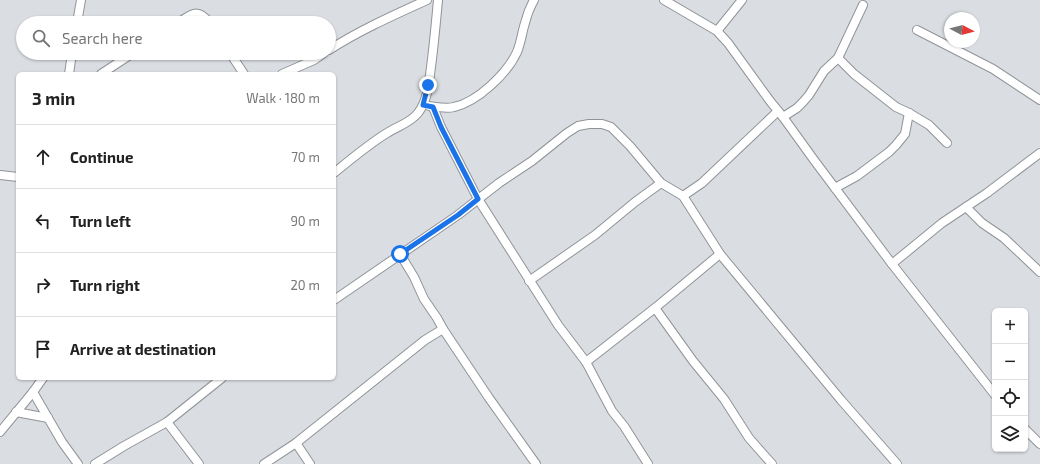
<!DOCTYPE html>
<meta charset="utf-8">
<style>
:root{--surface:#fff;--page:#f6f6f6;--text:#222;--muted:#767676;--line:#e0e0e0}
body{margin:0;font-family:"Exo 2",sans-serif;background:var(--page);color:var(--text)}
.controls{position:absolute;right:12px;bottom:12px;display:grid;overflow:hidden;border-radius:6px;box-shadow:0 1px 3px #0004}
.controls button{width:36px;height:36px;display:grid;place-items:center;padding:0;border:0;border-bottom:1px solid var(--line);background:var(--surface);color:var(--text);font:20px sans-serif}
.compass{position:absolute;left:944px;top:12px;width:36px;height:36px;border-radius:50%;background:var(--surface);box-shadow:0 1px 3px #0004;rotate:97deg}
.stop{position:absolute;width:12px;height:12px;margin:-9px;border:3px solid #1a73e8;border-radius:50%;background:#fff}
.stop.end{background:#1a73e8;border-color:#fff;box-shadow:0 1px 4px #0008}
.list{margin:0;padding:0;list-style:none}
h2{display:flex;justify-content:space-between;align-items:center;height:52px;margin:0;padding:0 16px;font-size:17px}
h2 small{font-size:13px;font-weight:400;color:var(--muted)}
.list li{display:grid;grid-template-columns:26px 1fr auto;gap:12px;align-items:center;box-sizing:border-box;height:64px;padding:0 16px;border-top:1px solid var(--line)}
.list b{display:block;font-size:15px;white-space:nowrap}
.list em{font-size:13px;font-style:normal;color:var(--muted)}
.icon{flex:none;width:22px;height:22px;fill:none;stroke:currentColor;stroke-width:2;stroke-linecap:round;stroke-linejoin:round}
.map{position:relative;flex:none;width:1040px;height:464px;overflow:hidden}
.search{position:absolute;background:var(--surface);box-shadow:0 1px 3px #0004;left:16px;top:16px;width:320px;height:44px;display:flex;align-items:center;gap:10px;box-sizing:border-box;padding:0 14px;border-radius:22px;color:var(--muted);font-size:15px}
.panel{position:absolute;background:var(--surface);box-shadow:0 1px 3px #0004;left:16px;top:72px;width:320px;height:308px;border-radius:6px}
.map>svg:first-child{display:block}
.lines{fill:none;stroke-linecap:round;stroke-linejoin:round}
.minor-casing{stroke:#909498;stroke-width:10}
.minor{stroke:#fff;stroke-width:8}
.route{stroke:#1a73e8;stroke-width:5}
</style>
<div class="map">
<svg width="1040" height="464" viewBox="0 0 1040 464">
<rect width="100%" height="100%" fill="#dadee3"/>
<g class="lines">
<defs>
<g id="minor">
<polyline points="664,0 717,31 728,43 770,101 783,117 814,160 892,264 995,395"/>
<polyline points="77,23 81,0"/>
<path d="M178,23C192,14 197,7 210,23"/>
<polyline points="917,30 993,69 1040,100"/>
<polyline points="717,31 742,0"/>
<path d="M329,50C360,30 394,15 427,0"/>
<polyline points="230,53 244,74"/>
<polyline points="838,58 854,74 896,107 909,113 929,125 947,143"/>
<polyline points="69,74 72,53"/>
<polyline points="101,74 133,53"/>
<polyline points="282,74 314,60 324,53"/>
<path d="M429,106C437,107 446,109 454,107C477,102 507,74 517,52C521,43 522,32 525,23C527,15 530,7 534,0"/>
<polyline points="433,107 441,127 478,199 558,325 586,362 612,411 624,426 648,464"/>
<polyline points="783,117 797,108 803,102 809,95 824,71 838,58 863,5"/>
<path d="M334,173C351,159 369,144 387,133C398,126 410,123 418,113C428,100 429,82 431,67C434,44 436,22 438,0"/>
<polyline points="0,175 18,177"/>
<polyline points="835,188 857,176 889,152 896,145 905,134 909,113"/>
<polyline points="683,196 702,183 778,111"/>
<polyline points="966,207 982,223 1004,238 1040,272"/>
<polyline points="892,264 942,223 987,193 1040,153"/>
<polyline points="529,281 595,235 635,202 661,183"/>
<polyline points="334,300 458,215 499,183 532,161 567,133 578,126 589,124 602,124 611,127 630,146 661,183 683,196 720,254 841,400 897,464"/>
<polyline points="655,308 693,361 724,399 749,438 772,464"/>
<polyline points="443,329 489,398 536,464"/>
<polyline points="586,362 655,308 720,254"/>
<polyline points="33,392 62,442 78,464"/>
<polyline points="16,412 48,418"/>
<polyline points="167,422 199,464"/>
<polyline points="1025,429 1040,444"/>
<polyline points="0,432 33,392 43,378"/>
<polyline points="296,443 310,464"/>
<polyline points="95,464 124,446 167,422 222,378"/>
<polyline points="264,464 296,443 425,340 443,329 437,318 424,299 414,277 400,254"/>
</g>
</defs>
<use href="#minor" class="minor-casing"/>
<use href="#minor" class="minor"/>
</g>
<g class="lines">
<polyline class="route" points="400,254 458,215 478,199 441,127 433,107 423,105 428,85"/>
</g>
</svg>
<div class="controls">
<button>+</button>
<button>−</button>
<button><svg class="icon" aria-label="locate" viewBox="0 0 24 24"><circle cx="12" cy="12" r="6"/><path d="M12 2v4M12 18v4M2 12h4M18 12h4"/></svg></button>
<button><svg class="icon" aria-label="layers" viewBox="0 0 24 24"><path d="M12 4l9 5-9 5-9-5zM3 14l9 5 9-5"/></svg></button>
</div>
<svg class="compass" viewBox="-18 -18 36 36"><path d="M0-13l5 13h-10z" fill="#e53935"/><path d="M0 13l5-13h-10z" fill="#767676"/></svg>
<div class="stop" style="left:400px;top:254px"></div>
<div class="stop end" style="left:428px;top:85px"></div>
<div class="search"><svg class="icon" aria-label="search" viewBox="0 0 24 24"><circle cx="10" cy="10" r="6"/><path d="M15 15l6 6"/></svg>Search here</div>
<section class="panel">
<h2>3 min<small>Walk · 180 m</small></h2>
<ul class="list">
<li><svg class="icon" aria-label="ahead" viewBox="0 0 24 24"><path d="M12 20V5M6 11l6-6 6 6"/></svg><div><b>Continue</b></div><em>70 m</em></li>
<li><svg class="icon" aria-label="left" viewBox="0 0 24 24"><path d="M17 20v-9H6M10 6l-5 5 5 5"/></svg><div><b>Turn left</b></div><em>90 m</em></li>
<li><svg class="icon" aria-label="right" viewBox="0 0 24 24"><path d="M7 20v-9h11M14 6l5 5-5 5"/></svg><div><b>Turn right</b></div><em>20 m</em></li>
<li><svg class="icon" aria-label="arrive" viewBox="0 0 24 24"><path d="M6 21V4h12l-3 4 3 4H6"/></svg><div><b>Arrive at destination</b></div></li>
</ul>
</section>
</div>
